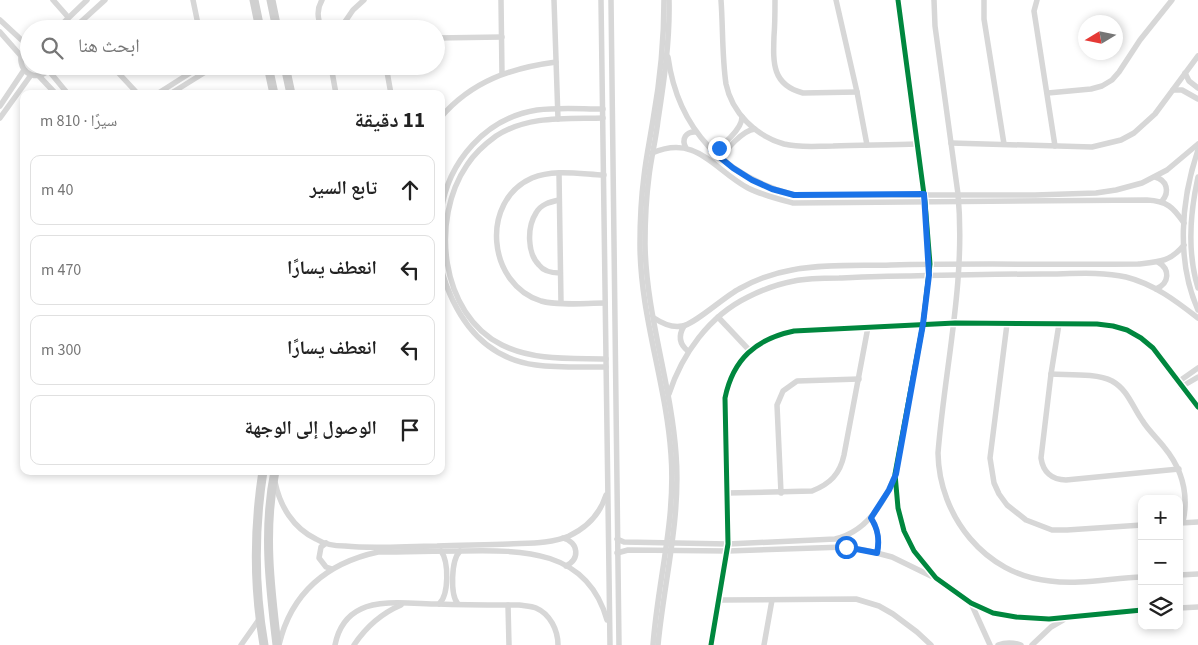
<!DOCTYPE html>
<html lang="ar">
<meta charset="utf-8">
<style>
:root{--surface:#fff;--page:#f6f6f6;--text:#222;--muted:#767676;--line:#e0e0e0}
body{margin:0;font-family:"Source Sans 3","Noto Naskh Arabic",sans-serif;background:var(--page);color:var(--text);direction:rtl}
.controls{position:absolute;right:15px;bottom:15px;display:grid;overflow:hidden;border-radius:10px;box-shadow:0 2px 8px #0003}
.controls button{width:45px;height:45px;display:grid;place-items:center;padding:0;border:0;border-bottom:1px solid var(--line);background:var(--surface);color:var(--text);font:25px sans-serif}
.compass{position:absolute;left:1078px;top:15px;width:45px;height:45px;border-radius:50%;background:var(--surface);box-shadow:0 2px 8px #0003;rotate:260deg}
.stop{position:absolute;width:15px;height:15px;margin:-11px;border:4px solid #1a73e8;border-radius:50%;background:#fff}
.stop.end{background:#1a73e8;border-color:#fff;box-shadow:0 1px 5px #0008}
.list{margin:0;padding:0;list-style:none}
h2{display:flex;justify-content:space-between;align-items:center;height:65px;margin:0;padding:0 20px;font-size:21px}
h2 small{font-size:16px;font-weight:400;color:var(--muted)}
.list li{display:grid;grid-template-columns:32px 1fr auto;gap:15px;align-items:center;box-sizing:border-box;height:70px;margin:0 10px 10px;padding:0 10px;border:1px solid var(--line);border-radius:10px}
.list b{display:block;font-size:19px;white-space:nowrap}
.list em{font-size:16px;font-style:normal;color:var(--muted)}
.icon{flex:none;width:28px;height:28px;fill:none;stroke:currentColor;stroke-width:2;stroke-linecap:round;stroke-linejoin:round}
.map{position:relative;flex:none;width:1198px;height:645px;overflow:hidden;direction:ltr}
.search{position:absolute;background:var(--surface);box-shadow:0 2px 8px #0003;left:20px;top:20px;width:425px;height:55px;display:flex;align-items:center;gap:12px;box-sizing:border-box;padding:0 18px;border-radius:28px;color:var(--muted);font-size:19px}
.panel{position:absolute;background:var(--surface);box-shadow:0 2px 8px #0003;left:20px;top:90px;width:425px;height:385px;border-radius:10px;direction:rtl}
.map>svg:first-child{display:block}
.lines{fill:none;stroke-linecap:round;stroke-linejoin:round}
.street{stroke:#d7d7d7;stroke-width:5.5}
.secondary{stroke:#d0d0d0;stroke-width:9}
.cycleway-casing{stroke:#fff;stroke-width:8}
.cycleway{stroke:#00873e;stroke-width:5}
.route{stroke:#1a73e8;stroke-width:6}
</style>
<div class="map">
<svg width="1198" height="645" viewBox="0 0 1198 645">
<rect width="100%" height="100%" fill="#fff"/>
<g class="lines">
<g class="street">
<polyline points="53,0 68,17"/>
<polyline points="193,0 199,29"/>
<polyline points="501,0 502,74"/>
<polyline points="554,0 558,119"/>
<polyline points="601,0 610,645"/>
<polyline points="611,0 619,645"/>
<path d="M721,0C723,27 722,57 726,84C732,113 756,136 784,144C800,148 817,146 833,146C861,145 889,145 917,144"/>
<path d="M775,0C775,12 775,24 774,36C773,63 772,85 803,93L857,92"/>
<polyline points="836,0 857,92 867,145"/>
<polyline points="898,0 925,202 930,264 923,324 895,474 898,508 904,531 914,551 936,578 971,603 993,613 1016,617 1049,619 1142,610"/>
<path d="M934,0L935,26L958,194C966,281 945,366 938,453C939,516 985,575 1050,581C1080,585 1112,578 1142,577"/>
<polyline points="984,0 984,19 1004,144"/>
<polyline points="1037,0 1034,11 1055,146"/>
<polyline points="0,20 28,46"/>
<polyline points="57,29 87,0"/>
<polyline points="73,29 105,0"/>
<path d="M321,29C318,18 316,10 322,0"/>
<polyline points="340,29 353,10 364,0"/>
<polyline points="0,32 21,56"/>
<polyline points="436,38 502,37"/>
<path d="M29,46L21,56C19,76 41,83 52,66"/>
<path d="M668,57C678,130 724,176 794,195H1035L1096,193L1116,190L1142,183L1167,170L1198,144"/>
<polyline points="112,66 138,94"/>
<polyline points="331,66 336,94"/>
<polyline points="386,66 391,94"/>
<polyline points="49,71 68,94"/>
<polyline points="1185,73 1189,81 1198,88"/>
<polyline points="39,76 56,94"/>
<polyline points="1173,90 1182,90 1198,99"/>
<polyline points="1048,93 1091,89 1102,86 1112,80 1119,72 1140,40 1172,0"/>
<polyline points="157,94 201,66"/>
<polyline points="170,94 215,66"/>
<polyline points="0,106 24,70"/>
<path d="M441,117C472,81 511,68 556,62"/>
<polyline points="0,118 31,75"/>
<path d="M603,118C567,119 528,115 496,136C485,144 474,154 467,165C430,219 440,314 502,345C535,361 571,358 606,359"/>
<polyline points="951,143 1092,147 1121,140 1134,133 1155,114 1198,56"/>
<path d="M686,148C681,139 686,131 696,132"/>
<path d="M711,149C722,149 742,128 742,117"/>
<path d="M1198,150C1181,200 1176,261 1198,310"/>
<path d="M652,153C697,134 713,169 748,188C762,195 778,199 793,203L1147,200C1167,201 1173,207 1184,223"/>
<path d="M723,160C723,150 744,130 755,129"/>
<polyline points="559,173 561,303"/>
<path d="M604,175C580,174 554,169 532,178C480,201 487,284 541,301C560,306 585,303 605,303"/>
<path d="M1155,177C1167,180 1170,192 1162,201"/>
<path d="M1198,177C1190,213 1187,252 1198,288"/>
<path d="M559,200C550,202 541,204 536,213C527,227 527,253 539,265C544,272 552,273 560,273"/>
<path d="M441,212C448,161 486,118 537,110C559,107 581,109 603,109"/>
<path d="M441,269C455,317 483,358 536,365C559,368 583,367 606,367"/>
<path d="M1156,289C1170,283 1170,269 1158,262"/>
<polyline points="718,317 750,351"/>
<path d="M654,318C663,324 672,328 682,326C694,325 725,296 739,289C755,280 774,273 792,270C824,264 859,266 891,265C973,263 1056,265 1138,264C1159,262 1170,262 1184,245"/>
<polyline points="1007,324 990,458 994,483 999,494 1007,505 1026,520 1052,530 1067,530 1142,525"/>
<path d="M1059,324L1051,374L1041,458C1043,472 1052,480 1066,480L1179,469"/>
<path d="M684,326C678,336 679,344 688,351"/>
<path d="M1051,374C1068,375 1097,373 1112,381C1128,390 1132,406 1142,420C1148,430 1157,438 1164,447C1183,470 1189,494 1183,522"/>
<polyline points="1178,382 1198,368"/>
<polyline points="1181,387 1198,377"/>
<path d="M669,394C682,354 709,316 748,297C762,290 778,284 794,281C808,278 824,278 839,278C862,277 884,276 907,276C953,275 998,274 1043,274C1070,274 1100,271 1126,277C1154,284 1176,301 1198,318"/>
<path d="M275,482C280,506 293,528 316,539C324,544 335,546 345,546C375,549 406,546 437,546C461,545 485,545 509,544C529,543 550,544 569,536C588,527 600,514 606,495"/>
<path d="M727,493L812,491C830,484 840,474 844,455L868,327"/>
<polyline points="781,493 777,405 783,391 797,381 859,379"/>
<path d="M871,518C878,529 880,539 877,553"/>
<polyline points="1180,523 1198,522"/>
<path d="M563,538C579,543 580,559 566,566"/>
<path d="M617,539L624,542L728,544L835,539C865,532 883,505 894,478"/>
<polyline points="326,543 321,547 319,558 326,567 332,569"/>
<polyline points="617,553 628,550 728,551 845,547 869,551 892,557 931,576"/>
<polyline points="1179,575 1198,574"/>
<polyline points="720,600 856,599 879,606 893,614 917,632 931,645"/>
<polyline points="971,603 990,645"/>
<path d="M439,604C449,595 449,562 441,551"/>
<path d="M458,604C450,595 451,560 460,551"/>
<polyline points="508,605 509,645"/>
<polyline points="1179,608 1198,607"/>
<polyline points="241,645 260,618"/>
<path d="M279,645C291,593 327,563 378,552C406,552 434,551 462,551C523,550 587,549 607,620"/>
<path d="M335,645C338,630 346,616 361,609C380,599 416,604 438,604C465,605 492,605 519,605C525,606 531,606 536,608C550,614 558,630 558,645"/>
<path d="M354,645C366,627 380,614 401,605"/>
<path d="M653,645C658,579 676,521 671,454C666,383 640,315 640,244C640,221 641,199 644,176C646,158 650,139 653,120C660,81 664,40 664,0"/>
<path d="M658,645C664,581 681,519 676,454C671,383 646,315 645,244C645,221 646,199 649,176C651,158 656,139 658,120C664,81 670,40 669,0"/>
<path d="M711,645L728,544L725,398C733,359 756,339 794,331L955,323L1097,324L1113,326L1127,330L1141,338L1153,348L1198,407"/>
<polyline points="764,645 772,600"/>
<path d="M998,645C1006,642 1012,642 1021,645"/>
<polyline points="1032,645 1051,627 1063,620"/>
</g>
<g class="secondary">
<polyline points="254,0 260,29"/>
<polyline points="271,0 277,29"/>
<polyline points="268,66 274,94"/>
<polyline points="285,66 291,94"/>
<path d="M263,471C254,529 254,588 264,645"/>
<path d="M275,471C263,529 270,587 277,645"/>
</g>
<defs>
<g id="cycleway">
<polyline points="898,0 925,202 930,264 923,324 895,474 898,508 904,531 914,551 936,578 971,603 993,613 1016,617 1049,619 1142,610"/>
<path d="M711,645L728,544L725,398C733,359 756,339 794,331L955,323L1097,324L1113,326L1127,330L1141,338L1153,348L1198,407"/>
</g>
</defs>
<use href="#cycleway" class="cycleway-casing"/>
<use href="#cycleway" class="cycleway"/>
</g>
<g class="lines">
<path class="route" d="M719,148L711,150L733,168L752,180L772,189L794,195L924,194L929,275L923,324L896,474L889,490L871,518C878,529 880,539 877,553L846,547"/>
</g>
</svg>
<div class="controls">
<button>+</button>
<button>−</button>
<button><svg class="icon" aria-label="layers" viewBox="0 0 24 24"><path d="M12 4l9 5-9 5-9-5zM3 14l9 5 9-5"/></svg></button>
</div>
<svg class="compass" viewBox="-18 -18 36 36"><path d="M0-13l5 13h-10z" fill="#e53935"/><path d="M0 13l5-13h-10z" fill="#767676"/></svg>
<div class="stop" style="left:846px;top:547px"></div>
<div class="stop end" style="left:719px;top:148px"></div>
<div class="search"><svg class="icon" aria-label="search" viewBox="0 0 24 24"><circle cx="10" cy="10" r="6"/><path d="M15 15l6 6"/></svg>ابحث هنا</div>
<section class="panel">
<h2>11 دقيقة<small>سيرًا · 810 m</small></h2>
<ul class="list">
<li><svg class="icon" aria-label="ahead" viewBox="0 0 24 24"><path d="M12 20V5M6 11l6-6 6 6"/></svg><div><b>تابع السير</b></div><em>40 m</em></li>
<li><svg class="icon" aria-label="left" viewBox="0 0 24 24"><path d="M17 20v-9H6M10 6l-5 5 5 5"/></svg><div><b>انعطف يسارًا</b></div><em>470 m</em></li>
<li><svg class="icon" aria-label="left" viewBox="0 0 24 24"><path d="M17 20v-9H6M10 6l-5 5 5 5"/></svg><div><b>انعطف يسارًا</b></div><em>300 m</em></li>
<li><svg class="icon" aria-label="arrive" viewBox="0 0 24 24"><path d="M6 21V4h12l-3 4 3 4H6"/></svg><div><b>الوصول إلى الوجهة</b></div></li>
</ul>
</section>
</div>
